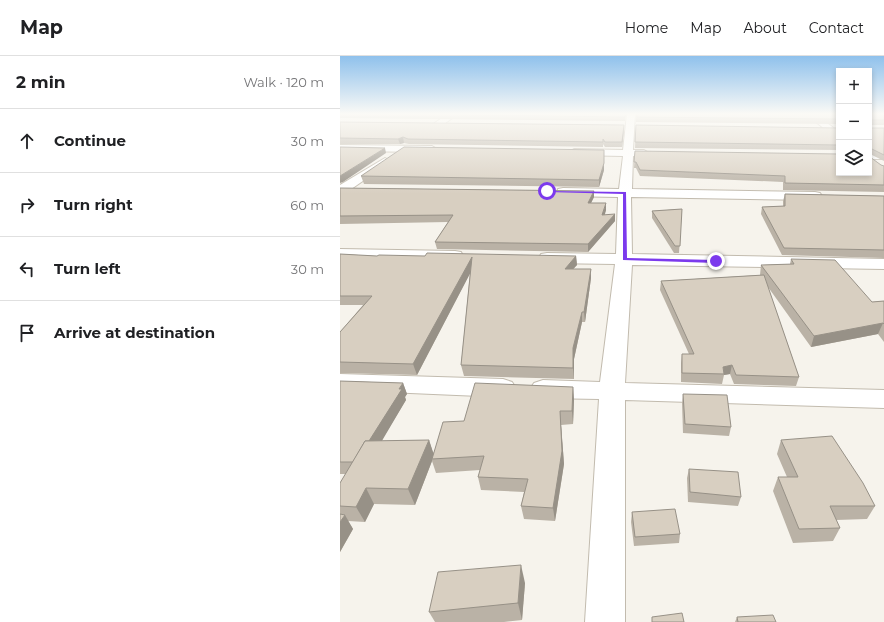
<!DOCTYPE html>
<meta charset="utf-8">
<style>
:root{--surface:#fff;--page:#f2f2f2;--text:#202124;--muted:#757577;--line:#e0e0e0}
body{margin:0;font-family:Montserrat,sans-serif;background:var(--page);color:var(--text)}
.controls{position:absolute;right:12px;top:12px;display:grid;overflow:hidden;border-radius:0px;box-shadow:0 2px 6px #0003}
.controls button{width:36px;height:36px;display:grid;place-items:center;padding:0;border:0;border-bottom:1px solid var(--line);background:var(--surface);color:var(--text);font:20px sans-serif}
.stop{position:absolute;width:12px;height:12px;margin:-9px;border:3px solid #7c3aed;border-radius:50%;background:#fff}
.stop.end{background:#7c3aed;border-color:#fff;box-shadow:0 1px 4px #0008}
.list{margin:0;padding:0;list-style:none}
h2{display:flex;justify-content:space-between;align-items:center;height:52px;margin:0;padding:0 16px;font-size:17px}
h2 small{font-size:13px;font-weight:400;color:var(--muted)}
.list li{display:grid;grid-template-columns:26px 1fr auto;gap:12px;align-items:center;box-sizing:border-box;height:64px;padding:0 16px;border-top:1px solid var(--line)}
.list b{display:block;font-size:15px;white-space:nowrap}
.list em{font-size:13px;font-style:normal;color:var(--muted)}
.icon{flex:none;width:22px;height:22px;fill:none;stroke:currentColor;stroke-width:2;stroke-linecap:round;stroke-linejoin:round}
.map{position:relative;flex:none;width:544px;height:566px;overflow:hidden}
header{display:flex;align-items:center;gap:24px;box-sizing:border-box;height:56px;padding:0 20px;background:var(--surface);border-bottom:1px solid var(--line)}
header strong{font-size:19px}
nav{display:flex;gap:22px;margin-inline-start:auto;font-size:14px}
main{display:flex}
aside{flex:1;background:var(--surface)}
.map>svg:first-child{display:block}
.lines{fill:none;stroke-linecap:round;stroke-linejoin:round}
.minor-casing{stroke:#c2bbae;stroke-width:2}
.minor{fill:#fff;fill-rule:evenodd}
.wall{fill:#bab2a6}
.shaded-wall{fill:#979187}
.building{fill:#d8cfc1;stroke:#979187}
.route{fill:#7c3aed}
</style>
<header>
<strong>Map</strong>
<nav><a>Home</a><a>Map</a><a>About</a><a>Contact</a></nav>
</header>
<main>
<aside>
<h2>2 min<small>Walk · 120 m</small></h2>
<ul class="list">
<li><svg class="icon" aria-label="ahead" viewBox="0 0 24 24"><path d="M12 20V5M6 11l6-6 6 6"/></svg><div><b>Continue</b></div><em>30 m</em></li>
<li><svg class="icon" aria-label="right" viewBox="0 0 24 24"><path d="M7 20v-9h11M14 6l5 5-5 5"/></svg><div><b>Turn right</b></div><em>60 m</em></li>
<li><svg class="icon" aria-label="left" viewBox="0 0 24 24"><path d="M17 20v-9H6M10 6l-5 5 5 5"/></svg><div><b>Turn left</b></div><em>30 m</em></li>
<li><svg class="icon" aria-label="arrive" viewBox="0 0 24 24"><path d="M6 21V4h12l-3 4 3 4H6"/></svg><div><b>Arrive at destination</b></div></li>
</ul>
</aside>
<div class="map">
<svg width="544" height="566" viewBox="0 0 544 566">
<rect width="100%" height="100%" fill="#f6f3ec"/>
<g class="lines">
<defs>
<g id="minor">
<polygon points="108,58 118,58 80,85 74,85 72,83 74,81"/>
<polygon points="287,58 295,58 293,94 304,94 309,97 304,100 293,100 292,133 475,136 480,137 482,140 480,143 475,144 291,141 292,198 544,203 544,213 292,209 285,327 544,334 544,352 285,344 285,566 245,566 259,343 203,342 194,339 190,333 194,327 203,324 260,326 275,208 207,207 201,206 199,202 201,198 207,197 276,198 278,141 223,140 218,139 217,136 218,133 223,132 279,133 283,100 234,99 229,96 234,93 283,94"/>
<polygon points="466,58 475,58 499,76 499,83 496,82"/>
<polygon points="0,89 92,90 97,93 92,96 0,95"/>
<rect x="529" y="97" width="15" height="6"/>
<polygon points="45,102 50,105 49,107 4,138 0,139 0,129"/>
<polygon points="0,193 115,195 121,196 123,200 121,204 115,205 0,203"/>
<polygon points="0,318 163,323 172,326 176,332 172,338 163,341 0,334"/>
</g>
</defs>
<use href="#minor" class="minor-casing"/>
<use href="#minor" class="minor"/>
</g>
<g class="wall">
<polygon points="0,58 286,58 285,65 0,62"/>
<polygon points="296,58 499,58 499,68 296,66"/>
<polygon points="529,58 544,58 544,69 529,69 529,72 544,72 544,105 530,98 530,101 541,109 544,110 544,136 443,134 443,126 300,120 296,112 294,112 295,95 499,117"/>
<polygon points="0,66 284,69 284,73 282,91 265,91 263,88 263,91 69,88 64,87 60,88 0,88"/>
<polygon points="296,69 499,72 499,94 295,92"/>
<polygon points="264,114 259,131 24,128 21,120"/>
<polygon points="0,132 254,135 254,141 251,147 266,154 264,159 275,165 248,196 97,193 95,186 108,166 0,168"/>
<polygon points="445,138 544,140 544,202 442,199 421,158 422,151 443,150 443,145"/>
<polygon points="342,153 339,197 334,197 312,162 312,155"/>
<polygon points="0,198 37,200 236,200 237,209 233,213 251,213 251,222 245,266 242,266 234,303 234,323 124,320 121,309 130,217 77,319 0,317 0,276 23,249 0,249"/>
<polygon points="451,203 532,246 544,245 544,286 538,278 471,291 428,231 459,321 456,330 394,328 390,318 384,319 382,328 341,326 341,307 342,298 349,298 320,234 321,225 420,219 421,209 450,208"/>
<polygon points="0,325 63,327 67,338 65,341 66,344 41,385 89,384 93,397 124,365 233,331 234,344 233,368 221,369 224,408 215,465 184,463 181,450 184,436 141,434 138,421 140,414 96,417 92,405 75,449 34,448 25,466 8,465 13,473 0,496 0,427 6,418 0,418"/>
<polygon points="343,338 391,371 389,380 343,377 342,347"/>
<polygon points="441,384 535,450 527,463 496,464 500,472 493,485 453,487 433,435 438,421 447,421 437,398"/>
<polygon points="349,413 401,441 398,450 348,446 347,422"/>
<polygon points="292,456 340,478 339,487 294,490 291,466"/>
<polygon points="185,527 182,564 164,566 95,566 89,556"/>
<polygon points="397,561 436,566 395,566"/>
</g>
<g class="shaded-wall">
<polygon points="284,69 284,73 282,91 282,86"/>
<polygon points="63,81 64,87 60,88 58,83"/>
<polygon points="45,92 46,97 3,126 0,127 0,120"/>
<polygon points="264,107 264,114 259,131 259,124"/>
<polygon points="254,135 254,141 248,153 248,147"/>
<polygon points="266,147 266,154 263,166 262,159"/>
<polygon points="275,158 275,165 248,196 248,188"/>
<polygon points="236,200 237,209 225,222 225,213"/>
<polygon points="132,201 134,210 77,319 73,308"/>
<polygon points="251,213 251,222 245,266 244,256"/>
<polygon points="242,256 242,266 234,303 234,323 233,312 233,292"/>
<polygon points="543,267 538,278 471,291 474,280"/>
<polygon points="392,309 390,318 384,319 383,311"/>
<polygon points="63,327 67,338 65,341 66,344 23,417 17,405"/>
<polygon points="233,331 234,344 233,368 232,355"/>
<polygon points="220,355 224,408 215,465 213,452"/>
<polygon points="89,384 94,399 92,403 92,405 75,449 68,433"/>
<polygon points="26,432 34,448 25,466 16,451"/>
<polygon points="5,459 13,473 0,496 0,466"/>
<polygon points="181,509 185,527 182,564 178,547"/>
</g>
<g class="building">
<polygon points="70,58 285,58 285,61"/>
<polygon points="297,58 499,58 499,63 297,61"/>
<polygon points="529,58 544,58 544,64 529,64 529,72 544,72 544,99 530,92 530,101 541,109 544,110 544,129 445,127 445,120 300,114 296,106 294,106 295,95 499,98 499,117 529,117"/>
<polygon points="0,66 284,69 282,86 265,86 263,83 263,86 68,83 63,81 58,83 0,82"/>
<polygon points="296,69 499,72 499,89 295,86"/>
<polygon points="0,91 45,92 0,120"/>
<polygon points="64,91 264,94 264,107 259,124 21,120"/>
<polygon points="0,132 254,135 248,147 266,147 262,159 275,158 248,188 95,186 113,159 0,160"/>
<polygon points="445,138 544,140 544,194 444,192 422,151 445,150"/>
<polygon points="342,153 340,190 335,190 312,155"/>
<polygon points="87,197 236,200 225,213 251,213 244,256 242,256 233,292 233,312 121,309 132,201 73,308 0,306 0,276 32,240 0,240 0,198 37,200 39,199 85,200"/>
<polygon points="451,203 495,204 532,246 544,245 544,268 543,267 474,280 421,209 454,208"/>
<polygon points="424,219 459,321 396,319 392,309 383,311 384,318 342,317 342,298 354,298 321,225"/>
<polygon points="0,325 63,327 59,333 62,333 29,385 25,385 13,406 0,406"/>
<polygon points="135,327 233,331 232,355 220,355 222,395 213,452 181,450 188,423 138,421 144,400 92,403 103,366 124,365"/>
<polygon points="343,338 387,339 391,371 345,368"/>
<polygon points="492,380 523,427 535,450 490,450 500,472 459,473 438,421 458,421 441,384"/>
<polygon points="89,384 68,433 26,432 16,451 0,450 0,427 25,385"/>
<polygon points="349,413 398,416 401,441 350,436"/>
<polygon points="335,453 340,478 295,481 292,456"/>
<polygon points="0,458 5,459 0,466"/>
<polygon points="181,509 178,547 89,556 98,516"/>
<polygon points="342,557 344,566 312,566 312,561"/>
<polygon points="433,559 436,566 398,566 397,561"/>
</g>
<linearGradient id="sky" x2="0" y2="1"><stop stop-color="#8fc1ec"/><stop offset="0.42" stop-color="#fbfaf6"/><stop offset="1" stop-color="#fbfaf6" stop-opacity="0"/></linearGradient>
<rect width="544" height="138" fill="url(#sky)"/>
<polygon class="route" points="206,135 286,136 287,202 376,204 379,205 376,207 283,204 283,138 207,136"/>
</svg>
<div class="controls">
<button>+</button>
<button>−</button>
<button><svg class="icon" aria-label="layers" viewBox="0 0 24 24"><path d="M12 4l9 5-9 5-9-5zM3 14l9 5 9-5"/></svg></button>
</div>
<div class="stop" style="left:207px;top:135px"></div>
<div class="stop end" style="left:376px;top:205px"></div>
</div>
</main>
